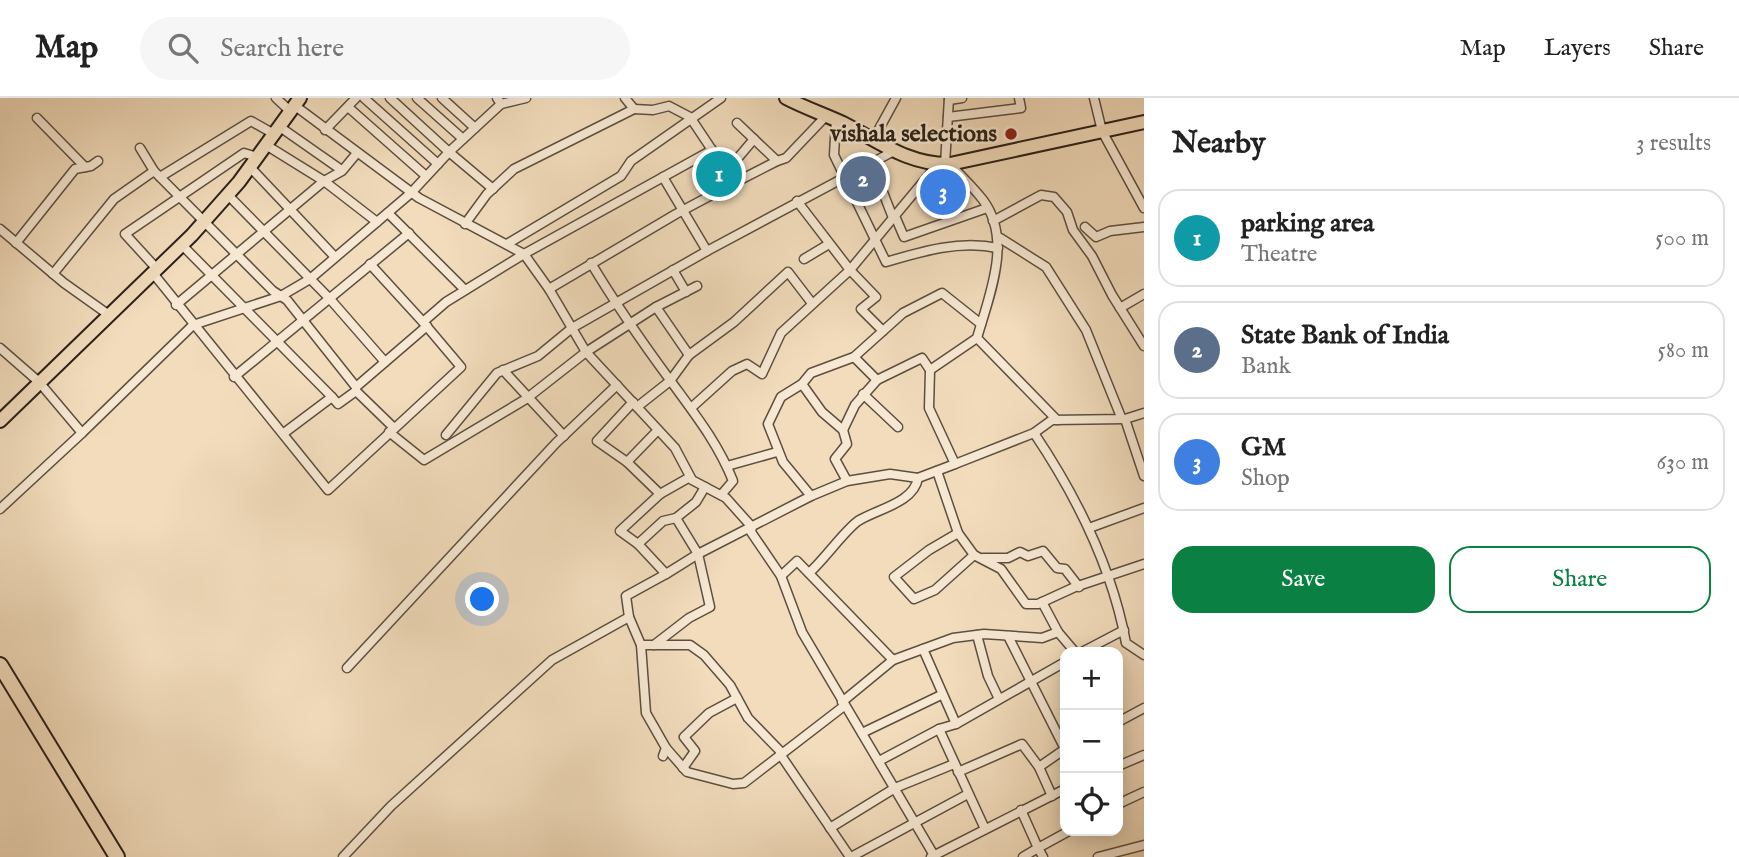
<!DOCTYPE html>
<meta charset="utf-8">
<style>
:root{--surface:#fff;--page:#f6f6f6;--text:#222;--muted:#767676;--line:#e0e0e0;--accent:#0b8043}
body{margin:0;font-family:"IM FELL English",serif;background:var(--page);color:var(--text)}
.controls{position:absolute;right:21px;bottom:21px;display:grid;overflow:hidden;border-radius:14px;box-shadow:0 4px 18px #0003}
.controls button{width:63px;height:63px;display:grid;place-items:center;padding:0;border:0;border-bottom:2px solid var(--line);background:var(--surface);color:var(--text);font:35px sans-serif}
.you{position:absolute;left:483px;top:502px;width:24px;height:24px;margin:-18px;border:5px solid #fff;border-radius:50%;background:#1a73e8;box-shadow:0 0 0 10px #1a73e833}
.badge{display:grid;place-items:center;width:46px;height:46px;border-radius:50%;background:var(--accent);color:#fff;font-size:23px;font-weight:700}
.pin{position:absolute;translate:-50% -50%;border:4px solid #fff;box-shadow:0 2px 7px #0006}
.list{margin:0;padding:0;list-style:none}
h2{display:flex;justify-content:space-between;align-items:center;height:91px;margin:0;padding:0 28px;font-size:30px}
h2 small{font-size:23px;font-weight:400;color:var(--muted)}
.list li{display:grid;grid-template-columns:46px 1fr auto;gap:21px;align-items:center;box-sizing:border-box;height:98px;margin:0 14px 14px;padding:0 14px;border:2px solid var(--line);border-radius:21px}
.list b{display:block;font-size:26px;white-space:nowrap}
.list p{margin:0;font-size:23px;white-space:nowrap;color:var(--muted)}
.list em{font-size:23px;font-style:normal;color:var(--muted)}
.actions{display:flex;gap:14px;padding:21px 28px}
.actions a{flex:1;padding:16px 0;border:2px solid var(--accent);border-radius:21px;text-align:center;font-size:24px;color:var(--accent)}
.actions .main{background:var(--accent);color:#fff}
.icon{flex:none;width:38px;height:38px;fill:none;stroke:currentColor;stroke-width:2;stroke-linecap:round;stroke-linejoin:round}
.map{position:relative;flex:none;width:1144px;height:759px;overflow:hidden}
header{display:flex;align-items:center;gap:42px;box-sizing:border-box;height:98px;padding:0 35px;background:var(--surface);border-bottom:2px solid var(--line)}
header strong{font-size:33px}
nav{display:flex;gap:38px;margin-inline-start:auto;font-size:24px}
.search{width:490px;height:63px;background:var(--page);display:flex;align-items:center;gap:18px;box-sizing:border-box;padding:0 24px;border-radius:38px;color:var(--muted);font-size:26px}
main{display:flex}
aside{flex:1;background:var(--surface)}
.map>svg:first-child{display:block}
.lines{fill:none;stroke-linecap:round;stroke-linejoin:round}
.street-casing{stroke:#5c4f41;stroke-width:11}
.primary-casing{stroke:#2a2018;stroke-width:16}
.highway-casing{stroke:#2a2018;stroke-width:18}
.street{stroke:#f7e8d3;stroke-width:8}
.primary{stroke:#f2dcbc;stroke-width:12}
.highway{stroke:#f2dcbc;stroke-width:14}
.poi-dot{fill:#8f2418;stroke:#f7e8d3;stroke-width:2.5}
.labels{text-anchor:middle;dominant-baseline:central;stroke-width:5;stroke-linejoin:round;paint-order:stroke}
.poi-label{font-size:24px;font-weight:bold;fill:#2a2018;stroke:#f7e8d3;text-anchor:end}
</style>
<header>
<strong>Map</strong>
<div class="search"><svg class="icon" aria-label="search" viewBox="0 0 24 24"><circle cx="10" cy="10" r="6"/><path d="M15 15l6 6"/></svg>Search here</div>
<nav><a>Map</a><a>Layers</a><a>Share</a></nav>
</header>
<main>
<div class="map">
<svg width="1144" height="759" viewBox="0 0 1144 759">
<rect width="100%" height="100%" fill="#f2dcbc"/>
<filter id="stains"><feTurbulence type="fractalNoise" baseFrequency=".00286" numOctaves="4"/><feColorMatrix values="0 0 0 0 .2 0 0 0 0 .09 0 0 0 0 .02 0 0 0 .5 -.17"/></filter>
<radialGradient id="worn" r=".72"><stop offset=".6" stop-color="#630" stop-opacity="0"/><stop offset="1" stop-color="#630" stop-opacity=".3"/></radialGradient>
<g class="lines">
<defs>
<g id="street">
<polyline points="276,0 290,13"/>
<polyline points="364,0 438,66"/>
<polyline points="417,0 463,41"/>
<polyline points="442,0 475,30"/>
<polyline points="1094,0 1102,33 1144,110"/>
<polyline points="949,2 962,0"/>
<polyline points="501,6 526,0"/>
<polyline points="348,9 426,78"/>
<polyline points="634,11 653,12 669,8 690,19 712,52"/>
<polyline points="948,19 1021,10 1019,0"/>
<polyline points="37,20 85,69"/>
<path d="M836,22L834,57L886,164C923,153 960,142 998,150"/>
<polyline points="280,29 340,71"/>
<polyline points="325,32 356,0"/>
<polyline points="873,42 896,0"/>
<polyline points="266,47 324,83 377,124"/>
<polyline points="140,50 154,73"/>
<polyline points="777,63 786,60 826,18"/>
<polyline points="872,66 893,120 938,66"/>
<polyline points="945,66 949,0"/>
<polyline points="250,69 335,159"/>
<polyline points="726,74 754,41"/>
<polyline points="160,79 251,23 274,36"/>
<polyline points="663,79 707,153"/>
<polyline points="734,85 676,116 549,191 524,156 712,52 734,85 777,63 737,25"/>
<polyline points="493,91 449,54 501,6 497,0"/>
<polyline points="228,97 330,201 385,264"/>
<polyline points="797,103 850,172 876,199 861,211 883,233"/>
<polyline points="388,115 465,192"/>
<polyline points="895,118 904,139 987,110"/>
<polyline points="993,123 1041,97 1054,99 1067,114 1073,132 1092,158 1112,197 1144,248"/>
<polyline points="465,126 487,96 514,71 634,11 625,0"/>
<polyline points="1085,129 1096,139 1110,133 1144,129"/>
<polyline points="0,131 64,185 109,217"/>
<polyline points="1000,140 1046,169 1086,232 1121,319"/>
<polyline points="16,145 75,71 91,68 98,63"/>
<polyline points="507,146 621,78 631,63 721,0"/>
<polyline points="182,147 332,299"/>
<polyline points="804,161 829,146"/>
<path d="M591,165C615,205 642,244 670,282C694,315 718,345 733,383L721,397"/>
<polyline points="370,166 423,224"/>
<polyline points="157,171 125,136 244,55 257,59"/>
<polyline points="673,172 686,194"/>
<polyline points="152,174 328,392 461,269 423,224 446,204 524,156 419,100 294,7"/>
<polyline points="53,176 114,101 154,73 273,193 287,202 356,289"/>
<polyline points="549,191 586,254 675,350 692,382 726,400 752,429 751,434 781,478 802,534 935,759"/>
<polyline points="176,207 324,83 342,73 357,55"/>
<polyline points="656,209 697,188"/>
<polyline points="1120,210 1144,196"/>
<polyline points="977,240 1057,322"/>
<polyline points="0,250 39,284 82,335 193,227 281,198 310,181 411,95 449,54 390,0"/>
<polyline points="854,259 877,282 922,260 930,272"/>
<polyline points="503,272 564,338"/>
<polyline points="234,279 409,135"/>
<polyline points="802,286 822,314 843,332 847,346 835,361 847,383"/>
<polyline points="863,296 898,329"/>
<polyline points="637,309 670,283 689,257"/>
<polyline points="691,310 732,273 747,266 762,276 781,235 850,172 893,120"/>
<polyline points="1125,321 1144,378"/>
<polyline points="393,329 356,293 356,289 427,228"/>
<polyline points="658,332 627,364 660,396 690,379"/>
<polyline points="843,332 855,307 877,282"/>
<polyline points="389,334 424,362 526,301 586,254 656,209 689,257 734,224 788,174 811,204"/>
<polyline points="284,335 332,299 338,306 356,293"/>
<path d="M1034,335C1077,399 1112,469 1126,545L1144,557"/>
<polyline points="446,337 497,275 538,258 572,230 707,153 894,53"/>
<polyline points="627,364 597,343 633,304"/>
<polyline points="955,366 1034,335 1052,322 1125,321 1144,315"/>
<polyline points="727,368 777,354"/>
<polyline points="937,373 958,435 974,457 1001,471 1026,506 1038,506 1075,489 1144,466"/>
<polyline points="660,396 620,433 638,446 663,423 676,420 696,404 705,389"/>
<polyline points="811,398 783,364 768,326 781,299 802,286 811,275 854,259 903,215 942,195 981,226"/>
<polyline points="0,411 82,335"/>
<polyline points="1089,430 1144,410"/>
<polyline points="958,435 929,452 894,479 914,501 935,492 974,457"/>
<path d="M638,446L666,476L698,456L811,398L847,383L890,376L918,380L955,366L929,310L930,272L977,240C989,198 1013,142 983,102C974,90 961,78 950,66"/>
<polyline points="983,460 1008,460 1020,454 1028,458 1043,453 1057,470 1065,471 1079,489"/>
<path d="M809,475C824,462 844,433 858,423C877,411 914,405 918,380"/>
<polyline points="781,478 797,463 893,562"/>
<polyline points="629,519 641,547 646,615 666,650 663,658"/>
<polyline points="1058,534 1075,554"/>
<polyline points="977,537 988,578 999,601"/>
<polyline points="1008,538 1065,651"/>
<polyline points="641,547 690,547 704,557 730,587 748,620 782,655"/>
<polyline points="654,547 689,520 710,509 698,456 676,420"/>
<polyline points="923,551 956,626"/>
<polyline points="1082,554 1124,532"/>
<polyline points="347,570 556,345 617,287"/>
<polyline points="842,604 893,562 953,540 984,536 1042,540 1058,534 1042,504"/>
<polyline points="1118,624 1144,610"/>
<polyline points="939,631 985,731"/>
<polyline points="862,635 941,597"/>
<polyline points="666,650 687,674 733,686 744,685 844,608"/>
<polyline points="780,656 850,759"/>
<polyline points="879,663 939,631 956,626 1065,564"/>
<polyline points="1118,668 1144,657"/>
<polyline points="1039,669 1065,651"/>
<polyline points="683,670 695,653 684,639 709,615 737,600"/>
<polyline points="958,674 1022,646 1039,669 1052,698"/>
<polyline points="1118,706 1144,694"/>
<polyline points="1021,712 1038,750 1069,733"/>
<polyline points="830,730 895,690 954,666"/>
<polyline points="343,759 391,708 552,562 629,519 626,498 666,476"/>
<polyline points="851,759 968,696"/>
<polyline points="931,759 1065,691"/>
<polyline points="1023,759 1038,750 1043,759"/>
<polyline points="1098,759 1144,747"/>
</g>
<g id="primary">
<path d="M786,0C805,10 826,17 845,26C880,44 909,67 950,66L1144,24"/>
<polyline points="0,323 192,137 239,84 300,0"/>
</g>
<polyline id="highway" points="0,567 117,759"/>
</defs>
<use href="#street" class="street-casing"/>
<use href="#primary" class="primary-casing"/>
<use href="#highway" class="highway-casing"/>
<use href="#street" class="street"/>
<use href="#primary" class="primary"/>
<use href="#highway" class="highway"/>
</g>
<circle class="poi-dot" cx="1011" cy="36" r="7"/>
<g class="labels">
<g class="poi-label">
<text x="997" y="36">vishala selections</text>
</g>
</g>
<rect width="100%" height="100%" filter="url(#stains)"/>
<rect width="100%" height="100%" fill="url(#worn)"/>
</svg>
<div class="controls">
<button>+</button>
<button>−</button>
<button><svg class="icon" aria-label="locate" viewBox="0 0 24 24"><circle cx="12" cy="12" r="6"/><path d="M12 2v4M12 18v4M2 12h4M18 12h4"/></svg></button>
</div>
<div class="you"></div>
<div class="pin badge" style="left:719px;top:76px;background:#0f9aa8">1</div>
<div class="pin badge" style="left:863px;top:81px;background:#5c6f8a">2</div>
<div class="pin badge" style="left:943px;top:94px;background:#3f7fe0">3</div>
</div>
<aside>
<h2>Nearby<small>3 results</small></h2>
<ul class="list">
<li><span class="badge" style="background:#0f9aa8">1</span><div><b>parking area</b><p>Theatre</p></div><em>500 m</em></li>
<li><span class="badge" style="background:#5c6f8a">2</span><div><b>State Bank of India</b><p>Bank</p></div><em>580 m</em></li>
<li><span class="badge" style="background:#3f7fe0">3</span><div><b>GM</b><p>Shop</p></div><em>630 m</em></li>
</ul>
<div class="actions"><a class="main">Save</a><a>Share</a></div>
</aside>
</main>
